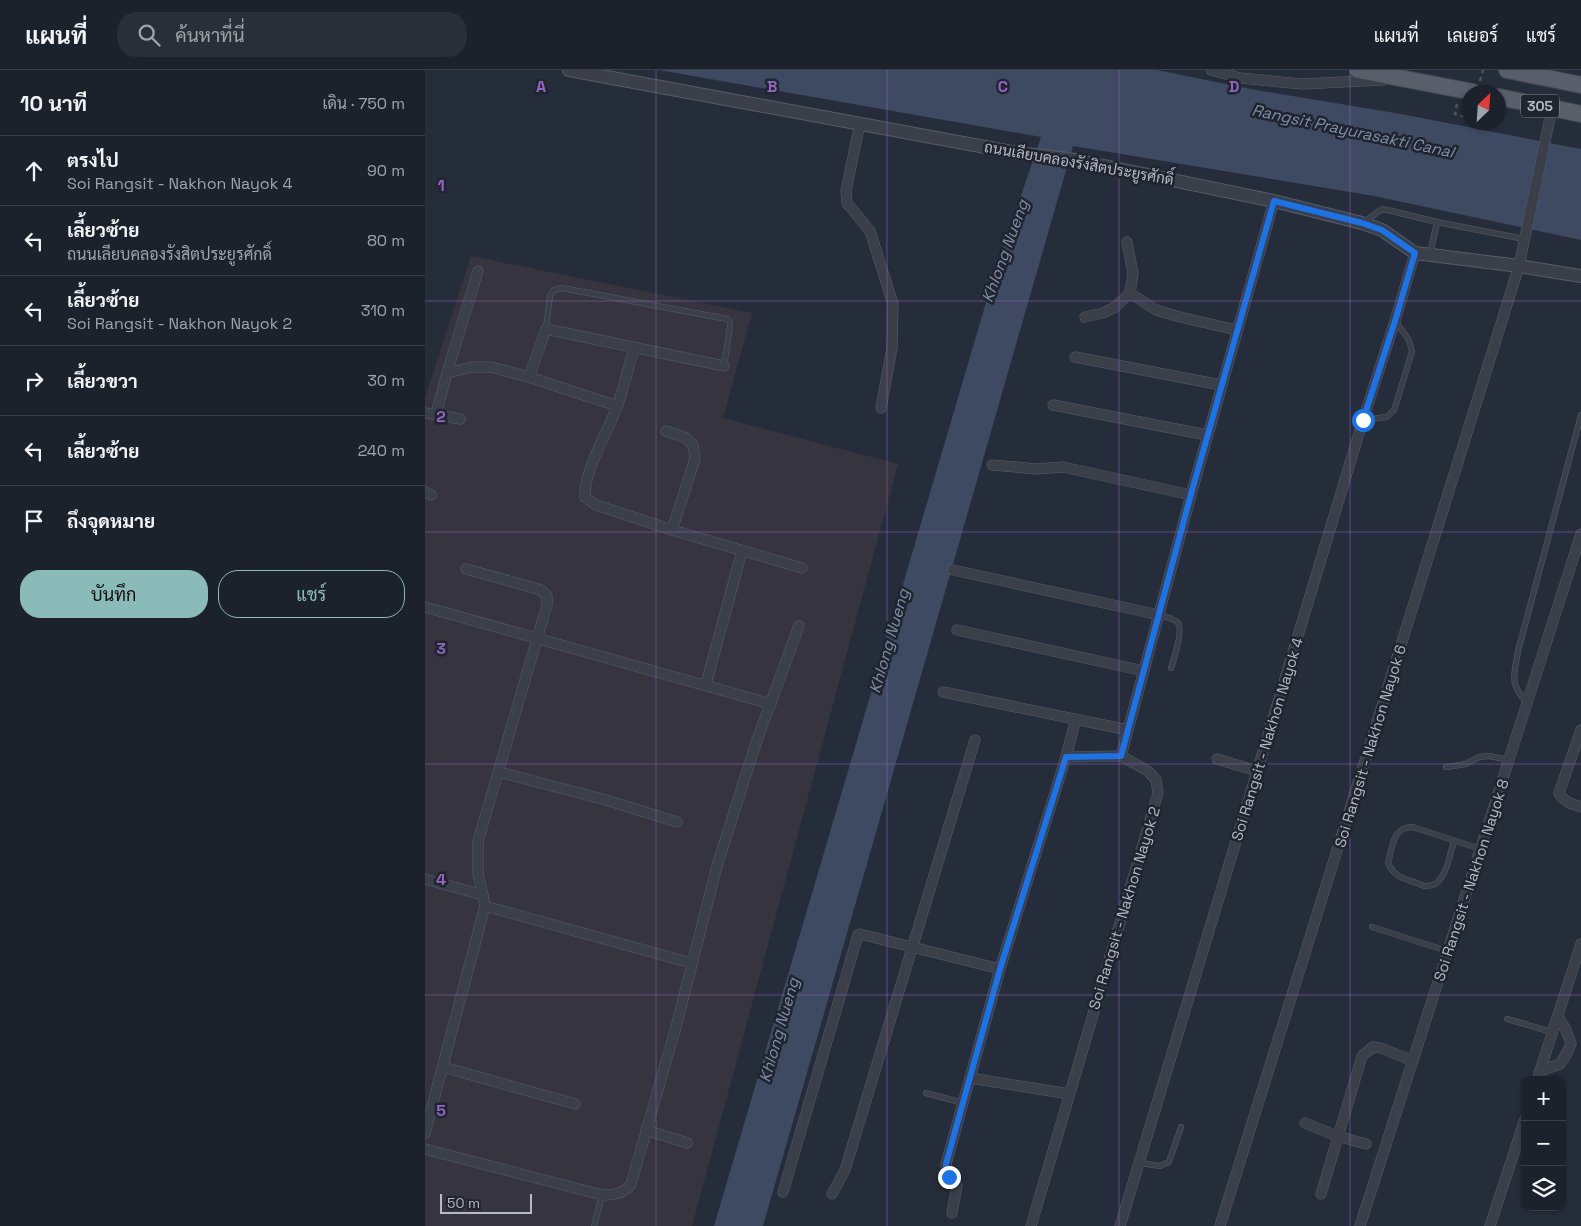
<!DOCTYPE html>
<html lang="th">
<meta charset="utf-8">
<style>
:root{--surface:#1c222c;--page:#292f38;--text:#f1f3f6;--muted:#a0a4a9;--line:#3a3f48;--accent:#8bbbb9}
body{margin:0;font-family:"Space Grotesk",Sarabun,sans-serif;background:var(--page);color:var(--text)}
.controls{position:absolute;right:15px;bottom:15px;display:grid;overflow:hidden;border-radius:10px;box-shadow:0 1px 4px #0004}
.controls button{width:45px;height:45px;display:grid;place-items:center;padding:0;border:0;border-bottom:1px solid var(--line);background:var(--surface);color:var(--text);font:25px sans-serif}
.compass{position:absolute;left:1036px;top:15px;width:45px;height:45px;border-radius:50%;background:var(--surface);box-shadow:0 1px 4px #0004;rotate:25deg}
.scale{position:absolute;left:15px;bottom:12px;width:92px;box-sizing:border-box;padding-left:5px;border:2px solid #b5bac6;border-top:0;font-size:14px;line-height:18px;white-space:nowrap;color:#b5bac6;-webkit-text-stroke:4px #1f242f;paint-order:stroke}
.stop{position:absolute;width:15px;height:15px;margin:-11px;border:4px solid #1a73e8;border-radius:50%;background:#fff}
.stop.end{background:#1a73e8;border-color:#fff;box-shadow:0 1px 5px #0008}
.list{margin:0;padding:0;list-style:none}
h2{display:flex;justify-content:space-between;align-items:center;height:65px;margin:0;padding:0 20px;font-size:21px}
h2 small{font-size:16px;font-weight:400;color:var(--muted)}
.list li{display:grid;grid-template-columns:32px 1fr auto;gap:15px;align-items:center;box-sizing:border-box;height:70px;padding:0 20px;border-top:1px solid var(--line)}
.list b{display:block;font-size:19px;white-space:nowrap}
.list p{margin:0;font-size:16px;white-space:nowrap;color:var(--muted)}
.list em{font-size:16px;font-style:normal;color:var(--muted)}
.actions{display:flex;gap:10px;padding:15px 20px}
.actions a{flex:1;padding:11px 0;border:1px solid var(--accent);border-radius:20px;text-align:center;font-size:18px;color:var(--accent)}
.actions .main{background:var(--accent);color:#111}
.icon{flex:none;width:28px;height:28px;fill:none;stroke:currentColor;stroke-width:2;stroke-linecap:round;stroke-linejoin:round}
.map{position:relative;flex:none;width:1156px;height:1156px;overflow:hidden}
header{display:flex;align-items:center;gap:30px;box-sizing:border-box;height:70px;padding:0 25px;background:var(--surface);border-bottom:1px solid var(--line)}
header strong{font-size:24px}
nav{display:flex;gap:28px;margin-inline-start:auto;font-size:18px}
.search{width:350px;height:45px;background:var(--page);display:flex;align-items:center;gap:12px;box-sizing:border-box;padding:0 18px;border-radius:20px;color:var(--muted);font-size:19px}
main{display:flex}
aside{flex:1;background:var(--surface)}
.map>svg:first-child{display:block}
.medical{fill:#36343f}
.water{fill:#3d4a61}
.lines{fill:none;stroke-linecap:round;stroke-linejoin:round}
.service-casing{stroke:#585d68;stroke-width:6}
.minor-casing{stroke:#585d68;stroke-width:11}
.tertiary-casing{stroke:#585d68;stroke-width:14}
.primary-casing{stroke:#434853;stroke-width:18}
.path{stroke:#48575a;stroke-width:2.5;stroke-dasharray:4 4;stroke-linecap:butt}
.service{stroke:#3a3f4a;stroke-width:5}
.minor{stroke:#3a3f4a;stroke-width:10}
.tertiary{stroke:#3a3f4a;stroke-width:12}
.primary{stroke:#585e6a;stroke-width:16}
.route{stroke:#1a73e8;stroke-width:6}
.grid{fill:none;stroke:#9265c2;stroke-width:1;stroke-opacity:0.55}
.labels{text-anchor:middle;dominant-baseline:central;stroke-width:5;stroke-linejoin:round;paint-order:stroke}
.shield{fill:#1f242f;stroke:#888d99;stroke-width:1}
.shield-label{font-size:14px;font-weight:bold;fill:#b5bac6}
.street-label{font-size:15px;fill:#b5bac6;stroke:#1f242f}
.water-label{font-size:16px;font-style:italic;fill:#808faa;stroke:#1f242f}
.grid-label{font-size:16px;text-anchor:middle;font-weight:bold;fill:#9265c2;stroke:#1f242f;stroke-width:5;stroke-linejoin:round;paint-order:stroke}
</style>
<header>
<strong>แผนที่</strong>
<div class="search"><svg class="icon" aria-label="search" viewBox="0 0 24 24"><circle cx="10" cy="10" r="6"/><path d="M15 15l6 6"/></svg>ค้นหาที่นี่</div>
<nav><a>แผนที่</a><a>เลเยอร์</a><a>แชร์</a></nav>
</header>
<main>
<aside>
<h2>10 นาที<small>เดิน · 750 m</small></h2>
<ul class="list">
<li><svg class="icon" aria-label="ahead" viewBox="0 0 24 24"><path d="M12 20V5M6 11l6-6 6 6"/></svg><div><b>ตรงไป</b><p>Soi Rangsit - Nakhon Nayok 4</p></div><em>90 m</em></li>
<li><svg class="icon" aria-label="left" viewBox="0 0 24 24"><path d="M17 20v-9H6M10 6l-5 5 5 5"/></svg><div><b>เลี้ยวซ้าย</b><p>ถนนเลียบคลองรังสิตประยูรศักดิ์</p></div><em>80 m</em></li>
<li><svg class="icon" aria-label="left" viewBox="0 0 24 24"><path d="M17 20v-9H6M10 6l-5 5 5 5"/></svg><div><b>เลี้ยวซ้าย</b><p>Soi Rangsit - Nakhon Nayok 2</p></div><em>310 m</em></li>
<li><svg class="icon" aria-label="right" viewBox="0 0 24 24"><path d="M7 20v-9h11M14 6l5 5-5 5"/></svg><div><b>เลี้ยวขวา</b></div><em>30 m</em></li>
<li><svg class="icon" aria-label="left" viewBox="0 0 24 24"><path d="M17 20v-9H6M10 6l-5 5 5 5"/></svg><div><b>เลี้ยวซ้าย</b></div><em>240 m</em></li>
<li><svg class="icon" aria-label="arrive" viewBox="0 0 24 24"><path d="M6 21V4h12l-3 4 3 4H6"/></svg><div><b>ถึงจุดหมาย</b></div></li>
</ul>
<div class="actions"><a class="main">บันทึก</a><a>แชร์</a></div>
</aside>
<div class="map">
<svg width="1156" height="1156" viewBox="0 0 1156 1156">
<rect width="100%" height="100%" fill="#262d3a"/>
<polygon class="medical" points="46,186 327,243 298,348 473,394 267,1156 0,1156 0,328"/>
<polygon class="water" points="234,0 732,0 831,20 976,44 1156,79 1156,170 949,126 648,76 338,1156 289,1156 570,202 616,67"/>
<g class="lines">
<defs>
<g id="service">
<polyline points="938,153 954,141 958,139 1012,152 1099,169"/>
<polyline points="1005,184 1012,152"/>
<polyline points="121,259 125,225 129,220 137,218 302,249 305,252 305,257 299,296"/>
<polyline points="939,350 962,347 969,340 973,328 987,281 984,270 971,252"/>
<path d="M734,545C739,547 749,548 753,553C758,561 749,589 746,598"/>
<path d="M1102,633C1084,613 1089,606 1093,581L1156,345"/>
<polyline points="1021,697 1041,694 1054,687 1064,686 1084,690"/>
<path d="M1029,771C1024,786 1021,818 1000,816C996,815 990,812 986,811C974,807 968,804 963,793C968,776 967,757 988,757L1055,779"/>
<polyline points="947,857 1022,881"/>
<polyline points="1082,949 1127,962"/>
<polyline points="501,1023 538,1033"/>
<polyline points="714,1093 735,1096 744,1092 756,1057"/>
<polyline points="169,1156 177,1125"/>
</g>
<g id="minor">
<polyline points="786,0 815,8 877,14 958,10"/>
<polyline points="435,53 421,121 422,133 445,161 468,234 467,278 456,338"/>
<polyline points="705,223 731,240 751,246 811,260"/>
<polyline points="660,247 678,243 690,237 705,223 708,203 702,172"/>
<path d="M209,278C203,298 199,318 192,337C183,361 158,403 160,427L171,435L247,460L377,498"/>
<polyline points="650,287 796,315"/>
<polyline points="22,303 47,297 66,297 104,307 192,336"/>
<polyline points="104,307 121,259 299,296"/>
<polyline points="628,335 782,365"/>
<polyline points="0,343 35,349"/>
<polyline points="11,344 22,303 53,201"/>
<polyline points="241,361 261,368 268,375 270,389 247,460"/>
<polyline points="567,395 612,399 638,397 766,425"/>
<polyline points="0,422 6,425"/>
<polyline points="528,500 734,545"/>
<polyline points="0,537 346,634"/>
<polyline points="532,560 719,601"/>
<polyline points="281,614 317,481"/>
<polyline points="518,622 703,660"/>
<path d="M1156,660L1134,723C1139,732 1147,734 1156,737"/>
<polyline points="641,687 651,649"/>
<polyline points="792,689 832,701"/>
<polyline points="74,702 181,730 252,752"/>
<polyline points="0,809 58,825"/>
<polyline points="60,836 266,893"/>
<polyline points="18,997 150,1034"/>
<polyline points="1115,1001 1135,994 1142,983 1146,973 1140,958 1133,947"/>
<polyline points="545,1008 575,899 641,687 696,686"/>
<polyline points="1112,1010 1156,874"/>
<polyline points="880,1053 912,1066 941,1074"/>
<polyline points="221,1060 262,1073"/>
<polyline points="0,1063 60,836 53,803 53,771 122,535 122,526 116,520 41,499"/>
<path d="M0,1079L177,1125C188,1125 199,1124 206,1114L251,957L292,796L331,673L374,556"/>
<polyline points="358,1122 433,865 435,864 575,899"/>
<polyline points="407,1124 420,1100 550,670"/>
<polyline points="896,1124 937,986 948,977 956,978 988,991"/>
<path d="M527,1143L532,1116C530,1106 521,1110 521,1094L545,1008L644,1024"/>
<polyline points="606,1156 733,723 731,710 723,701 696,686 766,425 849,131"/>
<polyline points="695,1156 938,350 970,251 990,183"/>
<polyline points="795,1156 1094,196 1127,38"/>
<polyline points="935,1156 1156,464"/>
<polyline points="1065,1156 1100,1049"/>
</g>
<polyline id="tertiary" points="144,0 593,83 650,90 849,131 937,153 957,160 990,183 1094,196 1156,206"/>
<g id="primary">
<polyline points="933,0 1048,22"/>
<polyline points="1082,0 1156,15"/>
<polyline points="1074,27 1156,44"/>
</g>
</defs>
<use href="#service" class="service-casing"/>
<use href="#minor" class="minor-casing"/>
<use href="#tertiary" class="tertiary-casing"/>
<use href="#primary" class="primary-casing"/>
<g class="path">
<polyline points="1055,11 1058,0"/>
<polyline points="1032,34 1030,44 1044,48"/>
</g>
<use href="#service" class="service"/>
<use href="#minor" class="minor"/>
<use href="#tertiary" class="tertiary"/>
<use href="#primary" class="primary"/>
</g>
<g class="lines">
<polyline class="route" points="524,1107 521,1101 521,1094 575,899 641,687 696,686 766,424 849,131 937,153 957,160 990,183 970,251 938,350"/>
</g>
<path class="grid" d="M231,0V1156M462,0V1156M694,0V1156M925,0V1156M0,231H1156M0,462H1156M0,694H1156M0,925H1156"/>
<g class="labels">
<rect class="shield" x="1096" y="24.5" width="38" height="23" rx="4"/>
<g class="shield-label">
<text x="1115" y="36">305</text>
</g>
<g class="street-label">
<text transform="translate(654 93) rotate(10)">ถนนเลียบคลองรังสิตประยูรศักดิ์</text>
<text transform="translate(842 669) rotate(-73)">Soi Rangsit - Nakhon Nayok 4</text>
<text transform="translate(945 676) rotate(-73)">Soi Rangsit - Nakhon Nayok 6</text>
<text transform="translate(1046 810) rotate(-72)">Soi Rangsit - Nakhon Nayok 8</text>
<text transform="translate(699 838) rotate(-73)">Soi Rangsit - Nakhon Nayok 2</text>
</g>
<g class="water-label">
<text transform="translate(928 61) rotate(12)">Rangsit Prayurasakti Canal</text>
<text transform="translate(580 181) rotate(-70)">Khlong Nueng</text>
<text transform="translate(464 571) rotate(-74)">Khlong Nueng</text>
<text transform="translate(354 960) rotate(-74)">Khlong Nueng</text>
</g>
</g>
<g class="grid-label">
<text x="116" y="22">A</text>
<text x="347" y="22">B</text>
<text x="578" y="22">C</text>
<text x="809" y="22">D</text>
<text x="16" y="121">1</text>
<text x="16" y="352">2</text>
<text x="16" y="584">3</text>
<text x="16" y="815">4</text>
<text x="16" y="1046">5</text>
</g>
</svg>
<div class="controls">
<button>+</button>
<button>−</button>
<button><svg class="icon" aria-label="layers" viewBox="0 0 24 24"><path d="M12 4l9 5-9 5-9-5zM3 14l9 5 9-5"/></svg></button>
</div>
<svg class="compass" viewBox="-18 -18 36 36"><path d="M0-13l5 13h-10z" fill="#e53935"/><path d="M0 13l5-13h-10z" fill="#a0a4a9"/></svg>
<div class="scale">50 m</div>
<div class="stop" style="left:938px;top:350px"></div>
<div class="stop end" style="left:524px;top:1107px"></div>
</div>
</main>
